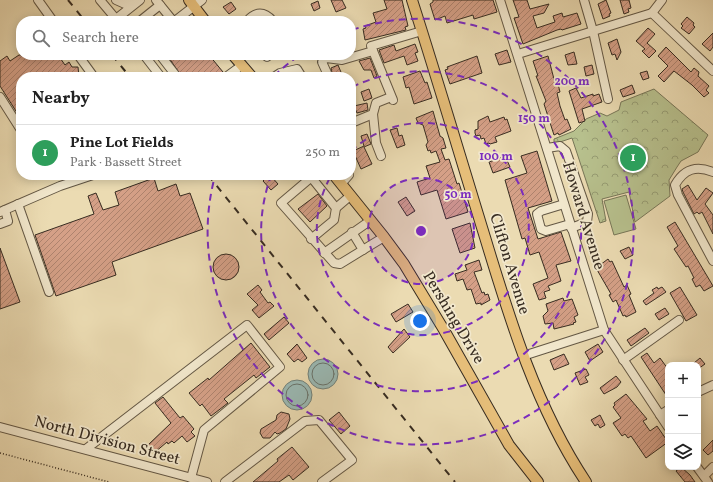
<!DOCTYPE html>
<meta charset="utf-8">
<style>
:root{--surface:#fff;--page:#f6f6f6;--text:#222;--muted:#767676;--line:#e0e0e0;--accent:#111827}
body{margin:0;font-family:Vollkorn,serif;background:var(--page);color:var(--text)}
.controls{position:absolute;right:12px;bottom:12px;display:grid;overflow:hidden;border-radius:8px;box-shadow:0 2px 10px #0003}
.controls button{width:36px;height:36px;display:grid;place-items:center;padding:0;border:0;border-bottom:1px solid var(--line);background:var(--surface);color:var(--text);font:20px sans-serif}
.you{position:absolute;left:420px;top:321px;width:14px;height:14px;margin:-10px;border:3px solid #fff;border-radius:50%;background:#1a73e8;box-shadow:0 0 0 6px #1a73e833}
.badge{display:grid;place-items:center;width:26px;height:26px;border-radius:50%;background:var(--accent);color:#fff;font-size:13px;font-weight:700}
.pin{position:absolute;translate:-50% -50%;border:2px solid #fff;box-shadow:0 1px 4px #0006}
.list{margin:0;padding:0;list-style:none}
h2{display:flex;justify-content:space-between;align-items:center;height:52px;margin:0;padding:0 16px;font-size:17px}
h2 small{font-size:13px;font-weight:400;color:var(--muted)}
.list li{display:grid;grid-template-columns:26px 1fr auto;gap:12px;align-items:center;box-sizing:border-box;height:56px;padding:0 16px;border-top:1px solid var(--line)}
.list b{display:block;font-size:15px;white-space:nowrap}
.list p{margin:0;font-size:13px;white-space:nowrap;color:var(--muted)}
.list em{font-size:13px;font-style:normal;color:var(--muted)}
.icon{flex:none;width:22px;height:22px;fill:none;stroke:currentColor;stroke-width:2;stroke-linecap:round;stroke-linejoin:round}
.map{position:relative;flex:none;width:713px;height:482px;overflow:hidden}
.search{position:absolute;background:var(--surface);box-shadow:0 2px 10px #0003;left:16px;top:16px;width:340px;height:44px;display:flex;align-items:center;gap:10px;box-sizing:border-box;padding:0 14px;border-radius:16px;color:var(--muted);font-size:15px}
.panel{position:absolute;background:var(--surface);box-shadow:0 2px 10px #0003;left:16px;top:72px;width:340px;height:108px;border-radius:16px}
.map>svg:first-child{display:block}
.grass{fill:#b7c08d;stroke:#777657}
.park{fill:url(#park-crowns);stroke:#777657}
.water{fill:#9ab9b4;stroke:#728179}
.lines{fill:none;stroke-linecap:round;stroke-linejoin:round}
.shore{stroke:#68726a;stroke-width:1}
.building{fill:url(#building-hatch);stroke:#372c21}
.minor-casing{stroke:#645845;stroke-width:10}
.major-casing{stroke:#372c21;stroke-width:12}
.path{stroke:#372c21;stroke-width:1.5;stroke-dasharray:1 2;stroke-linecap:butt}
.minor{stroke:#f2e8cd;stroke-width:8}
.major{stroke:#e6be79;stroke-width:10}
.rail{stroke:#372c21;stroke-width:2;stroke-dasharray:7 7;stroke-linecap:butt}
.ring{fill:none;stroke:#7b2cbf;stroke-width:2;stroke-dasharray:7 5}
.labels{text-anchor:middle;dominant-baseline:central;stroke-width:3.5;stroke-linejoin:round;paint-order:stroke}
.street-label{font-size:16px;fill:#372c21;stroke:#f2e8cd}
.centre{fill:#7b2cbf;stroke:#f2e8cd;stroke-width:2}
.ring-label{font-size:12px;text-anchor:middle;font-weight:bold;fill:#7b2cbf;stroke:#f2e8cd;stroke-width:3.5;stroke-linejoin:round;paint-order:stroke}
</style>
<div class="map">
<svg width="713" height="482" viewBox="0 0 713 482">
<defs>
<pattern id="park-crowns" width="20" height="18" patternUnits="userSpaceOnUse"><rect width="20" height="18" fill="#b7c08d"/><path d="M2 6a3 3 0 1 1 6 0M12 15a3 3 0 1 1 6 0" fill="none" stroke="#969c73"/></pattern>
<pattern id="building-hatch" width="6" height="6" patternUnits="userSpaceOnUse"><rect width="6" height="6" fill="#d5a087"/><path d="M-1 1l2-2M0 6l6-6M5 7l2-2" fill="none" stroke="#ae836e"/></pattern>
</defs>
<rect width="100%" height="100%" fill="#ebdbb2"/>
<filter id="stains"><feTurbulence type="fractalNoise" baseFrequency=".005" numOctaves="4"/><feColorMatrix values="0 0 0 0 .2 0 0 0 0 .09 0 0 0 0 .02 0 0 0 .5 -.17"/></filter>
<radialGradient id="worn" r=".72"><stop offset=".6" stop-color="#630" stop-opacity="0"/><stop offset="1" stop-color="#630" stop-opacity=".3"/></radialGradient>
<polygon class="grass" points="626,195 636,229 614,235 604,201"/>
<polygon class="park" points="654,89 708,135 698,152 681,161 677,167 669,180 670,196 635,222 629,192 602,199 606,221 600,223 572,138 554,144 554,139 574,131 586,119 600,113 607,116 619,110 621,102"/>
<g class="water">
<circle cx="323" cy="374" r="15"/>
<circle cx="297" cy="395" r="15"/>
</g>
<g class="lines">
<g class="shore">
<circle cx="323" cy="374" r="11"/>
<circle cx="297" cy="395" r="11"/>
</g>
</g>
<g class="building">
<polygon points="331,0 342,0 346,8 336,12"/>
<polygon points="384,0 402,0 408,26 405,27 406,30 365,40 363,29 366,28 365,26 376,22 373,13 387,9"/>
<polygon points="433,0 493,0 497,12 474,19 473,15 447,23 445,16 435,20 430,4 433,2"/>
<polygon points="513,0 527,0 530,9 549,4 544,13 533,16 537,28 555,22 553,16 562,13 563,17 577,13 581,24 562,30 561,29 557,30 523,44 514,18 519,17"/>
<polygon points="606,0 611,13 609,14 610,16 603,19 598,4"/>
<polygon points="620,0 629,0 631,8 628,9 629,12 624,14"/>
<polygon points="318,1 320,8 314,11 311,4"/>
<polygon points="231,2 236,9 229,14 223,7"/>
<polygon points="687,17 694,23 693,25 695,27 689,34 681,28 683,26 681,24"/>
<polygon points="648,28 655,34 647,43 656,51 649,58 642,51 645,49 636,41"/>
<polygon points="713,33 713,47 710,51 702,44"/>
<polygon points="617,39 621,52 617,60 615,54 612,55 608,43"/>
<polygon points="415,44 418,52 415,53 418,61 407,65 404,56 384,63 379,50 394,45 396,51"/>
<polygon points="666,47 691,72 694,68 699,72 698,76 709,86 706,90 709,93 704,97 692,85 674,71 664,82 658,76 668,66 658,56"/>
<polygon points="507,50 511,62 499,65 495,54"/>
<polygon points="574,52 577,64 568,65 565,55"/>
<polygon points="19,55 58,55 65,65 69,62 72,67 78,67 79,77 21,77 21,119 0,86 0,61 7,56 10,61"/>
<polygon points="167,55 209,55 223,72 219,77 182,77"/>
<polygon points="477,56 482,73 450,84 445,70 448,69 447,67"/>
<polygon points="548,56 555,83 558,84 560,92 557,93 560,106 565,120 567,119 571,129 559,135 558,133 554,135 544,104 546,101 536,76 538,76 533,61"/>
<polygon points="370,58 377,76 374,78 371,70 364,70 359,61"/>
<polygon points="338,65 343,77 333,77 331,68"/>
<polygon points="592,65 594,74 586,76 584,67"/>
<polygon points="420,71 425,83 427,82 432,98 414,104 409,87 406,88 403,77"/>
<polygon points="647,71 649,78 643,80 640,73"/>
<polygon points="632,85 635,93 623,97 620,90"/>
<polygon points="576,88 581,98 593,94 593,96 599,94 602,102 582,109 585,121 579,123 569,91"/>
<polygon points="369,89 372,98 364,101 361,92"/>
<polygon points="367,103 368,110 357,113 354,106"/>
<polygon points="433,111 440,136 443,138 446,148 441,149 445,160 449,159 457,184 459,183 468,212 446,219 437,190 421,195 417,182 430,178 426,166 440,162 436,151 431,153 430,150 428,151 426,145 428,142 423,125 418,123 416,118"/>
<polygon points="488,116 490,122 504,117 505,120 507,119 511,131 495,137 497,142 490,144 489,143 486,144 484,138 481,139 480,135 476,136 475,133 475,130 478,129 478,121"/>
<polygon points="397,128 399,136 402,135 405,145 397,148 390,130"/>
<polygon points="367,134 371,144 364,147 372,164 361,169 353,151 364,146 361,136"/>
<polygon points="537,151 552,201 528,208 538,239 561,232 571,261 556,265 561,281 548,286 550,290 544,292 546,298 539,300 533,284 548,278 539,252 530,255 525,238 522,239 505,180 527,173 521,156"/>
<polygon points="503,157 504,159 506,158 510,167 493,173 489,162"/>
<polygon points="263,175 270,175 278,184 271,190 263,181 266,178"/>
<polygon points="154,178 158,191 176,184 180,196 190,193 203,229 112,262 116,275 56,296 35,235 94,214 88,196 96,193 103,210 119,205 115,192"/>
<polygon points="688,185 697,200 706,188 713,193 705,204 713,215 713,234 702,212 699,214 697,212 694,214 683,192 682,189"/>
<polygon points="318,194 327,206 310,222 298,209"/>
<polygon points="406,197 415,211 407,216 398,202"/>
<polygon points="675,222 713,286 704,291 700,285 696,287 692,279 694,278 688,266 686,267 674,249 678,246 667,227"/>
<polygon points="470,223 475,248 460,253 452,229"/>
<polygon points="629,247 633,255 625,259 620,251"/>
<polygon points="0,248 20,302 0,309"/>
<circle cx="226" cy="267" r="13"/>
<polygon points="608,259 610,262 612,261 624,287 627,285 631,294 629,295 636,312 626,317 625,315 623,316 616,300 613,302 609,295 611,294 596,268"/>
<polygon points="479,260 482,270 474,272 482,293 484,292 485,295 488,294 490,300 481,305 481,303 476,304 471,289 467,290 463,279 457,281 455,274 467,270 465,265"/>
<polygon points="258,285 262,290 260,292 268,303 270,302 274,306 259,318 252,310 258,305 247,294"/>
<polygon points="657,287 658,289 662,287 666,292 646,305 643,301 654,293 652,290"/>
<polygon points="680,287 697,315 686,321 670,293"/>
<polygon points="563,298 564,301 572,299 578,315 574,317 576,322 573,323 574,324 554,329 553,323 545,324 543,316 548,311 546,304"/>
<polygon points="408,304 413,312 396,322 391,314"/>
<polygon points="665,308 669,314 659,320 655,314"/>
<polygon points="284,317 289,323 269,340 264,334"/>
<polygon points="645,328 649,333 631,346 627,340"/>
<polygon points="404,329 410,337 393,353 388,347"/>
<polygon points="251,343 270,367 256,378 254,375 224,399 228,403 211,416 202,404 200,406 189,393 208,378 209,380"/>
<polygon points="297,344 307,358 302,362 298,359 294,362 287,354"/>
<polygon points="598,344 603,352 590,361 585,352"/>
<polygon points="647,353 654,363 660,358 668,369 668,398 641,357"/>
<polygon points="564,354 569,364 554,370 550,360"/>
<polygon points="700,358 705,364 698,369 698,365 694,363"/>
<polygon points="586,369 589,375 585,377 588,382 580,385 575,373"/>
<polygon points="616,376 621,382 617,387 604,394 600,388"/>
<polygon points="626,394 647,419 643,421 650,431 657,426 668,442 646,458 631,436 628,438 625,434 622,436 613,423 621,418 613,407 615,405 614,403"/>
<polygon points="163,397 180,418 183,416 194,429 191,432 195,436 187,442 182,436 174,443 172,441 168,444 167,442 154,453 148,445 171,423 155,403"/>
<polygon points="281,412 289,414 290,419 286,429 280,433 277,434 275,432 270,438 263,438 260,433 261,429 276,420 277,415"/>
<polygon points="339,412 350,426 341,434 329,420"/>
<polygon points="600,415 605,425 600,428 598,424 595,426 591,420"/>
<polygon points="713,440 713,451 708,455 703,450"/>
<polygon points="292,447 309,467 293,480 289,475 279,482 253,482 278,461 277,459"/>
<polygon points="681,467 690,475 695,482 685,482 676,471"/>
</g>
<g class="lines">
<defs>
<g id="minor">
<polyline points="38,0 53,21"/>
<polyline points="100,0 116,19"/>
<polyline points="116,0 125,4 131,0"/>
<polyline points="156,0 173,21"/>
<polyline points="500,0 604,330 668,427"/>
<polyline points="584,0 593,31 608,99"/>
<polyline points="652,13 713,71"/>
<polyline points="652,13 662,0"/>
<polyline points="117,21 116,19 140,0"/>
<polyline points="140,21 160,5"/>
<polyline points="175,21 202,0"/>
<path d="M247,21C256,11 264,11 273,21"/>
<polyline points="518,54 652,13"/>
<polyline points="78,55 94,77"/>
<polyline points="144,55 161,77"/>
<polyline points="160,55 177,77"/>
<polyline points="265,55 267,57 269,55"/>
<polyline points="327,73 322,62 326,58 342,60 373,51"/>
<polyline points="226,77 241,66"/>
<polyline points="274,77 280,73 297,69 302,77"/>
<polyline points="0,97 21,130"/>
<polyline points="393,100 371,46 422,31"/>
<polyline points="373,114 376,143 381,156"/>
<polyline points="351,123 373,114 376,103 391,97"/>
<polyline points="547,148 560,146 566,151 588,214 587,222 571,228"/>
<path d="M713,172C696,165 684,169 675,185L678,195L713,261"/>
<polyline points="314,175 281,203 334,263 340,264 384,237"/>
<polyline points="311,177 336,208 334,220 311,239"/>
<polyline points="341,184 349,175"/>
<polyline points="18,204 49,292"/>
<polyline points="564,204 541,211 537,214 541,229 546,231 570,224"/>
<polyline points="336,208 350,196"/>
<polyline points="0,212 60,186 93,175"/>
<polyline points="0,224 8,221 5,210"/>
<polyline points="352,232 363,250"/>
<polyline points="324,253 371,220"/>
<polyline points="523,356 604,330"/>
<polyline points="623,360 679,320"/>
<polyline points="698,392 713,385"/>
<polyline points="660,415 668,410"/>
<polyline points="0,427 207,482"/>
<polyline points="86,449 247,325 280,367 204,430 191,478"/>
<polyline points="697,467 708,482"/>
<polyline points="704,476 713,467"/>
<polyline points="225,482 305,421 319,420 352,460 322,482"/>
</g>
<g id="major">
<polyline points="189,0 205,21"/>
<path d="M412,0C437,78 460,156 484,234C510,320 536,407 586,482"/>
<polyline points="233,55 252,77"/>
<polyline points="334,175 384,237 404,264 444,330 509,445 538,482"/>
</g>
</defs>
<use href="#minor" class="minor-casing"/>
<use href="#major" class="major-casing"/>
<polyline class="path" points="0,453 109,482"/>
<use href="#minor" class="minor"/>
<use href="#major" class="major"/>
<g class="rail">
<polyline points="68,0 85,21"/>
<polyline points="112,55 130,77"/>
<polyline points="208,175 455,482"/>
</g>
</g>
<circle cx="421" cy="231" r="53" fill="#7b2cbf" fill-opacity=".12"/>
<g class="ring">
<circle cx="421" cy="231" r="53"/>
<path d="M351 151A106 106 0 1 1 331 176"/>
<path d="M352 87A160 160 0 1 1 271 176"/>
<path d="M274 76A213 213 0 0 1 300 55M352 30A213 213 0 1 1 215 176"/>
</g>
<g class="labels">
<g class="street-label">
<text transform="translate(583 216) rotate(73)">Howard Avenue</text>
<text transform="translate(509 264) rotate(73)">Clifton Avenue</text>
<text transform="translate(453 318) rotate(59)">Pershing Drive</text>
<text transform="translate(107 441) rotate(15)">North Division Street</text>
</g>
</g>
<circle cx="421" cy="231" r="6" class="centre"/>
<g class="ring-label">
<text x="572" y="85">200 m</text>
<text x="534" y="122">150 m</text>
<text x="496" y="160">100 m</text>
<text x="458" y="198">50 m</text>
</g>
<rect width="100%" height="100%" filter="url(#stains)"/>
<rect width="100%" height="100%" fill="url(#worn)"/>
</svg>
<div class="controls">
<button>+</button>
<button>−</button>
<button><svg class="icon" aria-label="layers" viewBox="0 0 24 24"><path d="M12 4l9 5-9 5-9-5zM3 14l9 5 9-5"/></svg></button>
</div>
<div class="you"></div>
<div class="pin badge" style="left:633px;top:158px;background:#2e9e5b">1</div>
<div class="search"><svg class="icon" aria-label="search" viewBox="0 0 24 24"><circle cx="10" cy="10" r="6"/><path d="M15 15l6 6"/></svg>Search here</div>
<section class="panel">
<h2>Nearby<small></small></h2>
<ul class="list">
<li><span class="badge" style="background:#2e9e5b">1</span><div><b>Pine Lot Fields</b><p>Park · Bassett Street</p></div><em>250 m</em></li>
</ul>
</section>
</div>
